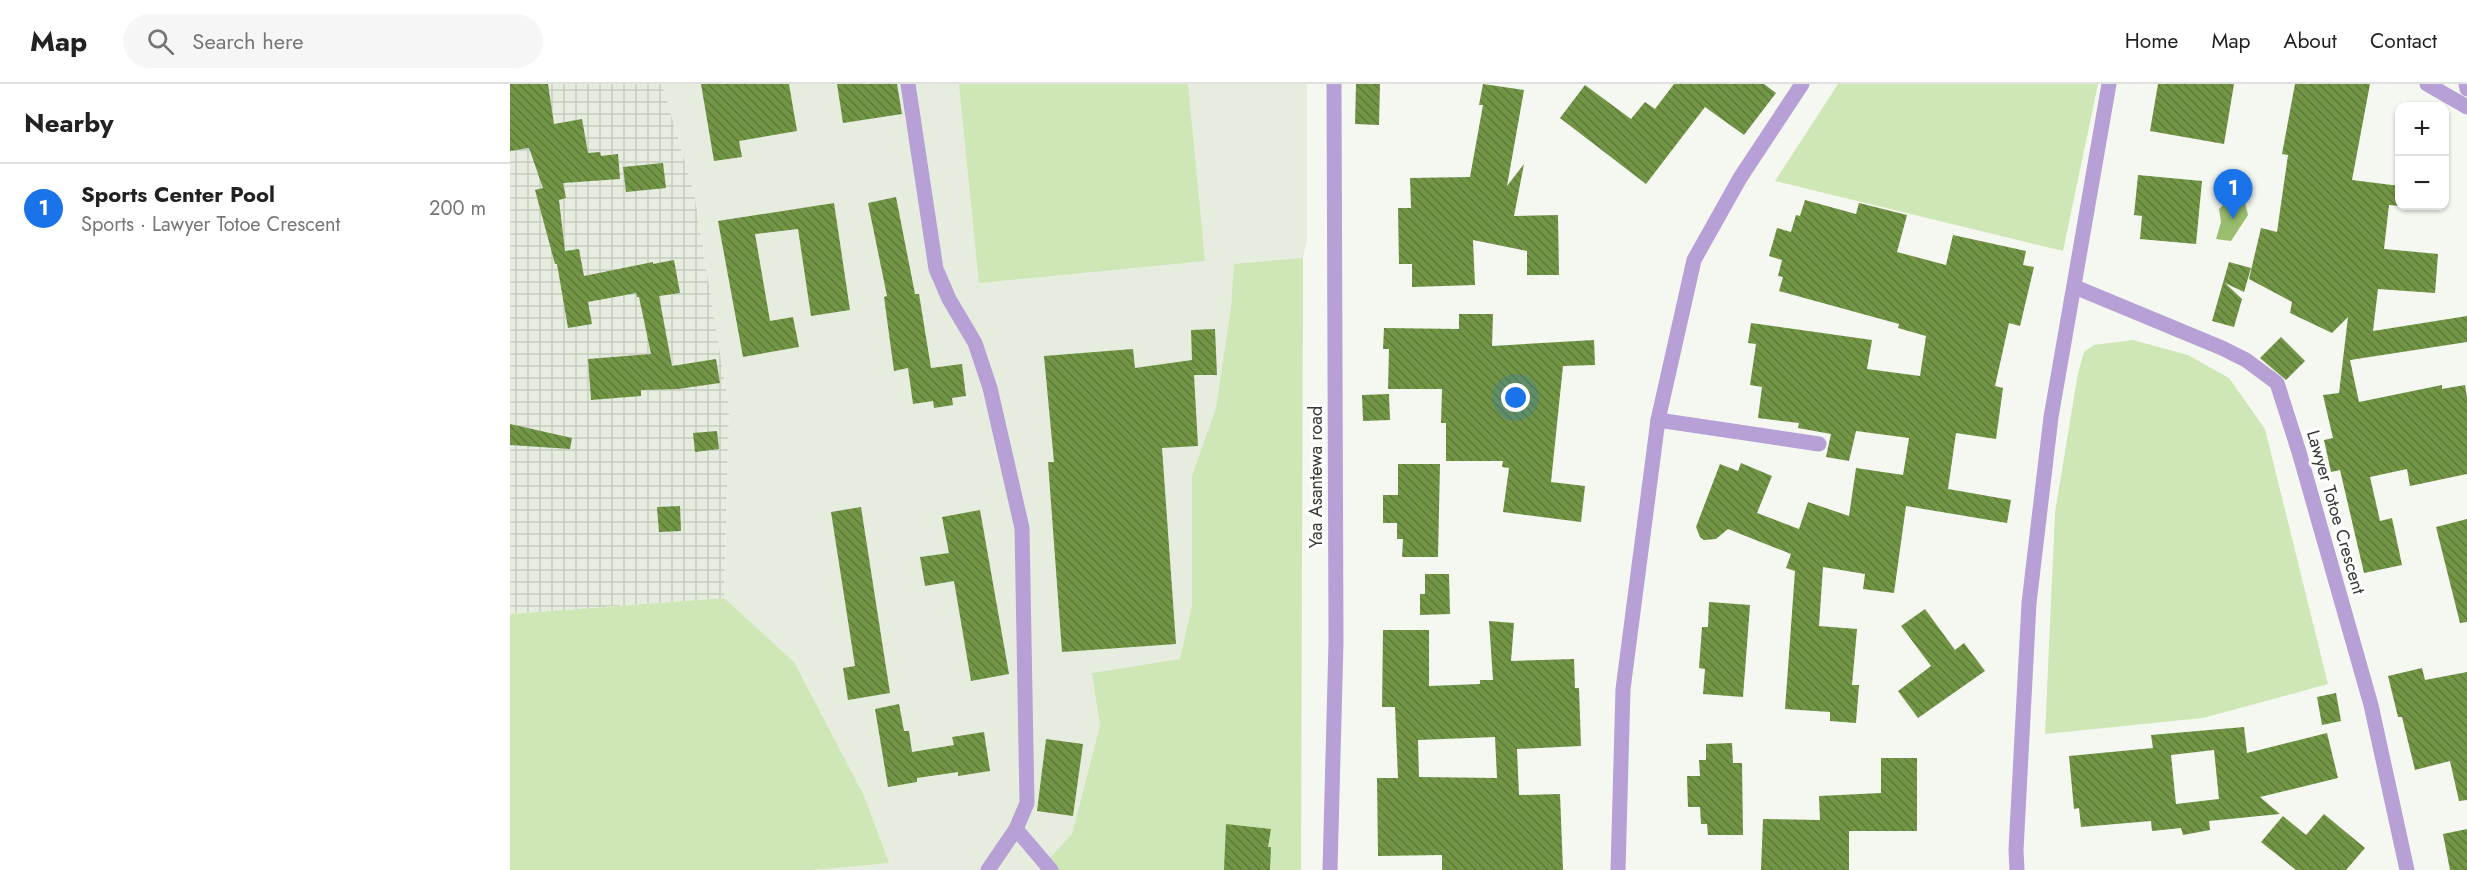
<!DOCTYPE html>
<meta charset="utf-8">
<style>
:root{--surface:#fff;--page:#f6f6f6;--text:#222;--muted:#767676;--line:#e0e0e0;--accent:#1a73e8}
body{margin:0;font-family:Jost,sans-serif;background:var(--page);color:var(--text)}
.controls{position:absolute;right:18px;top:18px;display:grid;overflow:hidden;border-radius:12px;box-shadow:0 2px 4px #0004}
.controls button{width:54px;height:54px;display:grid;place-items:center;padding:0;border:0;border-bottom:2px solid var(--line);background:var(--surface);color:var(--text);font:30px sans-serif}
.you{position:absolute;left:1006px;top:314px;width:21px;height:21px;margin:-15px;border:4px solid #fff;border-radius:50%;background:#1a73e8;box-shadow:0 0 0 9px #1a73e833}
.badge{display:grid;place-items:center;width:39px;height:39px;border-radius:50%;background:var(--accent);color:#fff;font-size:20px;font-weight:700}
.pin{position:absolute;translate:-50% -50px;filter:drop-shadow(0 2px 3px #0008)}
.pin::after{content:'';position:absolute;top:32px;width:21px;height:18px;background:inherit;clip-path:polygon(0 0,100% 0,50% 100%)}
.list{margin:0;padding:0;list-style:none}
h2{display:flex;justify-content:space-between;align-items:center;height:78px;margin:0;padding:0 24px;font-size:26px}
h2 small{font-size:20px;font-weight:400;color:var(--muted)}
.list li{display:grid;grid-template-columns:39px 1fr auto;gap:18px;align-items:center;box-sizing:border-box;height:90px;padding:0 24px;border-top:2px solid var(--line)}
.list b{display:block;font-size:22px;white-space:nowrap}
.list p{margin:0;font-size:20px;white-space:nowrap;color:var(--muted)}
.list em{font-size:20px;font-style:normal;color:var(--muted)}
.icon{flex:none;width:33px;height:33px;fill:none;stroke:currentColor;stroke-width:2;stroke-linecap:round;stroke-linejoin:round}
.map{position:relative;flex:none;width:1957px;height:786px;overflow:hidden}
header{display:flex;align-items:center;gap:36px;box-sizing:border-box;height:84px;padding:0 30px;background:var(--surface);border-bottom:2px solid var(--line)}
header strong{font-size:28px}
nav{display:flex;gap:33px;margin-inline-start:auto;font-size:21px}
.search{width:420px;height:54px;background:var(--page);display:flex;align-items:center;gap:15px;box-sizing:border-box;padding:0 21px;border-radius:33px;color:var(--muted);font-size:22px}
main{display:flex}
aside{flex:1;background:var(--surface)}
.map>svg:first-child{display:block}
.built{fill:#e6eddf}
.industrial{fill:url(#industrial-grid)}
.green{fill:#cfe7b6}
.water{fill:#9abe6e}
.building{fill:url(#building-back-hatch);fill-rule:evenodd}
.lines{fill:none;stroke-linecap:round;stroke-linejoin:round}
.minor{stroke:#b7a0d5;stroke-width:15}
.labels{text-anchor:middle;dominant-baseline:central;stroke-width:6;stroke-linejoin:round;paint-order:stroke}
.street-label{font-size:18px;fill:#373835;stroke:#fff}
</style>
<header>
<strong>Map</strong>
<div class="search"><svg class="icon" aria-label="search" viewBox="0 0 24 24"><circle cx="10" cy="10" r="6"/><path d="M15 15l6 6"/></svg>Search here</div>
<nav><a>Home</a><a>Map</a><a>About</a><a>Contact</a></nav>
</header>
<main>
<aside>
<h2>Nearby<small></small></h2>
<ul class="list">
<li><span class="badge">1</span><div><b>Sports Center Pool</b><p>Sports · Lawyer Totoe Crescent</p></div><em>200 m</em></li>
</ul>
</aside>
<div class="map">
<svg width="1957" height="786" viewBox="0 0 1957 786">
<defs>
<pattern id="industrial-grid" width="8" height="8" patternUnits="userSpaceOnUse" patternTransform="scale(1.5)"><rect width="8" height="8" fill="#e6eddf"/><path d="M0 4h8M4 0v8" fill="none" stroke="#c6ccc0"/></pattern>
<pattern id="building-back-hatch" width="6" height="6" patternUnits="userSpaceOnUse" patternTransform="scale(1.5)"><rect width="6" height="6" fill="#729546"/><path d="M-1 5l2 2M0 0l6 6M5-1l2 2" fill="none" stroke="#5e7b3b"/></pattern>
</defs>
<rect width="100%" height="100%" fill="#f5f8f1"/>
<polygon class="built" points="152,0 797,0 797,157 793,174 791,786 245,786 214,514 219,324 184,109"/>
<polygon class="industrial" points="0,0 152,0 184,109 219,324 214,514 0,530"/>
<g class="green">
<polygon points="449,0 678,0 695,177 469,199"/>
<polygon points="1328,0 1588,0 1553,167 1265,97"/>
<polygon points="793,174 791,786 529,786 562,750 590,642 582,589 670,575 682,521 682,392 706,324 721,224 724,180"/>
<polygon points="1623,256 1678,271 1719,294 1755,345 1818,600 1693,634 1535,650 1545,428 1568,289 1574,268 1584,261"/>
<polygon points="214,514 284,578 354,712 379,779 303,786 0,786 0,530"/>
</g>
<polygon class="water" points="1732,107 1738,131 1721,157 1706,155 1711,138 1709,125 1717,117"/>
<g class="building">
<polygon points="0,0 38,0 44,40 72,35 78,69 90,68 91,72 108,70 110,95 53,99 56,114 49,116 55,167 69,165 74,192 143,178 143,180 164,176 170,209 149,212 162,282 206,275 210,299 168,305 131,306 131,312 81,316 78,275 141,270 129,213 127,213 126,209 78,218 82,240 58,244 47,180 45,180 25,106 33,104 19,64 0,67"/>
<polygon points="191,0 279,0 287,47 229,57 232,73 204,77"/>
<polygon points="327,0 387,0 392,30 333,39"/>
<polygon points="846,0 870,0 869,41 845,40"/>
<polygon points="973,0 1014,6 997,102 1014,80 1004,132 1048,131 1049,191 1017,191 1017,167 963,156 965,201 902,203 902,180 889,180 888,124 901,124 900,94 960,93 973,21 969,21"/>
<polygon points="1164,0 1254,0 1266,9 1234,51 1195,23 1136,100 1050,34 1075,1 1121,35 1135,18 1145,25"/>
<polygon points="1648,0 1724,0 1714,60 1640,47"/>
<polygon points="1785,0 1860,0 1842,96 1890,102 1890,122 1879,121 1874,165 1928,170 1925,209 1868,205 1863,247 1957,232 1957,258 1840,276 1849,318 1932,301 1932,305 1955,301 1957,313 1957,390 1900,402 1897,385 1860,393 1870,437 1882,434 1892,481 1854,489 1830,386 1821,388 1814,356 1823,354 1813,311 1829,309 1838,233 1822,249 1780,229 1782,218 1739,195 1751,144 1767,148 1778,71 1772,70"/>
<polygon points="153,79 156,104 116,108 113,83"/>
<polygon points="1628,91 1692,97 1686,160 1630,155 1632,132 1624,131"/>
<polygon points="386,113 405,210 409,210 421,284 452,280 456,312 442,314 443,321 424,324 423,317 403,320 398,284 384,287 374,213 377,212 358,119"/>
<polygon points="1295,116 1346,130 1349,119 1397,131 1387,168 1436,181 1443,151 1516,167 1513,181 1524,183 1510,242 1499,239 1485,302 1493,304 1486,355 1446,349 1438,405 1501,416 1497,439 1396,422 1384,509 1353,505 1355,490 1313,483 1309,542 1347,545 1342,601 1349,601 1346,639 1320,637 1320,628 1275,625 1285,487 1276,484 1281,470 1218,445 1206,455 1194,456 1190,453 1186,443 1210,380 1228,387 1231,379 1262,392 1247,429 1289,445 1298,418 1339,432 1346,384 1393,391 1399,354 1346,347 1339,377 1316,373 1321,350 1288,344 1289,339 1248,334 1252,303 1240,301 1246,260 1238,259 1241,239 1362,256 1357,285 1410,292 1416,252 1388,244 1389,240 1269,207 1273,193 1268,192 1272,176 1259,172 1267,144 1281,148 1286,131 1290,132"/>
<polygon points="324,119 340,226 301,232 288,145 245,150 260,237 283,233 289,263 233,273 208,137"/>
<polygon points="1719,178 1741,184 1734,208 1715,199 1732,215 1724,243 1702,237"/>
<polygon points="949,230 983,230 982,262 1084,256 1085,281 1053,282 1041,398 1075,402 1071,438 993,428 999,384 992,383 993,377 936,377 936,339 931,339 932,305 878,305 879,265 873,265 874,244 949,245"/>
<polygon points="705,245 707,291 684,291 688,362 652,364 666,560 552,568 538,378 544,378 534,272 623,265 625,284 682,276 681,246"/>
<polygon points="1771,253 1795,277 1776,296 1750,274"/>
<polygon points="879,310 880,336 853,337 852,311"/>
<polygon points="0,340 62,354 60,365 0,361"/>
<polygon points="207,347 209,365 185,368 183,349"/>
<polygon points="888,380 930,380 928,473 892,473 893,455 887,455 887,439 873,439 873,411 888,411"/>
<polygon points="170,422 171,447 149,448 147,423"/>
<polygon points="351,423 380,609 338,616 333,584 345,582 321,428"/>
<polygon points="470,426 499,590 461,597 444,497 415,502 410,473 439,469 432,433"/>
<polygon points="1957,435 1957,538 1950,539 1926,443"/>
<polygon points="915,490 939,490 940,530 910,531 910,510 915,510"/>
<polygon points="1199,518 1240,521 1233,613 1193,610 1195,585 1189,584 1192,543 1198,543"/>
<polygon points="1415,525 1445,566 1454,559 1475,587 1408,634 1388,607 1421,582 1391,542"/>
<path d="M979,537L1004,539L1001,577L1064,575L1065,604H1069L1071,662L1007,665L1009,711L1050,710L1053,786H932V771L868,772L867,694H888L885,623H872L873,546H919V602L970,600V596H983ZM985,653L987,694L909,693L908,656Z"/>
<polygon points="1912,584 1915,596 1957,588 1957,716 1949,717 1940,677 1905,686 1892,633 1888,633 1878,592"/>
<polygon points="1826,609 1831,637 1812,641 1807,613"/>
<polygon points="389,620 394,647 399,647 402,668 444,661 442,653 474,648 480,687 448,692 448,688 407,694 407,698 378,703 365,625"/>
<path d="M1734,643L1737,669L1817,649L1828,694L1750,713L1770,730L1699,737L1700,746L1673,751L1671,744L1642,747L1641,737L1571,743L1569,724L1564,725L1559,672L1643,664L1641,651ZM1704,666L1709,715L1666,720L1661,671Z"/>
<polygon points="536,655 573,660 563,732 527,727"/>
<polygon points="1222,659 1223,679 1232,679 1233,751 1198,751 1197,740 1191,740 1190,723 1178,723 1177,692 1190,692 1189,676 1196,676 1196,660"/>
<polygon points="1371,674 1407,674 1407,747 1339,747 1339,786 1251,786 1253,735 1310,736 1309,712 1371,709"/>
<polygon points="1814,730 1855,764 1836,786 1786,786 1751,758 1773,732 1796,751"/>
<polygon points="716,740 761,745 758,763 761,763 760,786 714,786"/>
<polygon points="1957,745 1957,786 1940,786 1933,750"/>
</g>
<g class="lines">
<g class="minor">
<polyline points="398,0 426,185 439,215 465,259 480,304 512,444 517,719 506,745 478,786"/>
<polyline points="1917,0 1957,23"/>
<polyline points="1956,0 1957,5"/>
<polyline points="1565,203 1712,264 1736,276 1767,299 1789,368 1861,621 1897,786"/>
<polyline points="1148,336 1309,360"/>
<polyline points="506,745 541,786"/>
<polyline points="820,786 826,558 824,0"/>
<polyline points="1108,786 1113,605 1148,336 1184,176 1230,94 1292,0"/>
<polyline points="1507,786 1506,766 1519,519 1541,333 1599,0"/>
</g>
</g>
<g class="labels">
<g class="street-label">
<text transform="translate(806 393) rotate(-90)">Yaa Asantewa road</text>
<text transform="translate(1826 428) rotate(74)">Lawyer Totoe Crescent</text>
</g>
</g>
</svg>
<div class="controls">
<button>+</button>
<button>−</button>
</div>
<div class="you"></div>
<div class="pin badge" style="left:1723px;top:135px">1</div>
</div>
</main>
